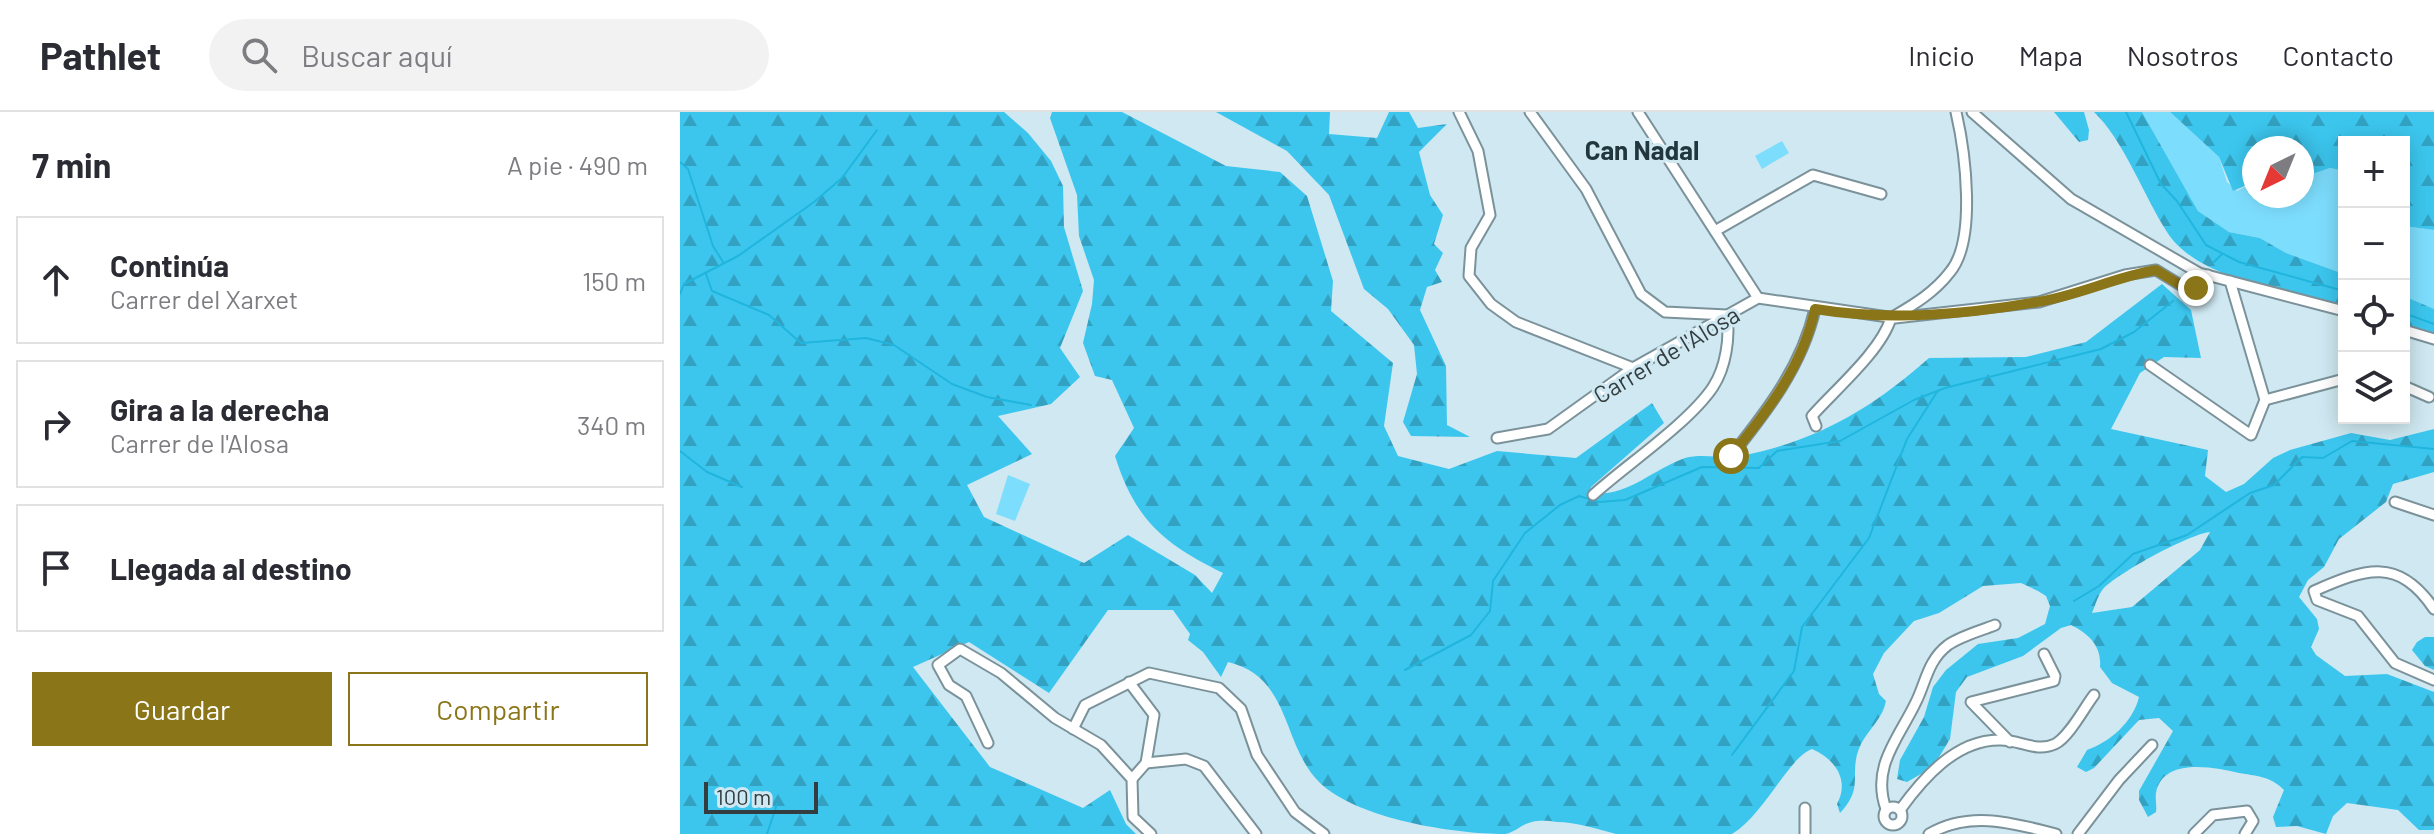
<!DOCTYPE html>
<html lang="es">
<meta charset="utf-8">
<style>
:root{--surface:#fff;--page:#f2f2f3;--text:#2b2b33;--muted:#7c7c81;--line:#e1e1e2;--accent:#8a7519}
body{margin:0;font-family:Barlow,sans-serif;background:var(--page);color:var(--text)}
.controls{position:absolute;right:24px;top:24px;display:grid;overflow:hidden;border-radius:0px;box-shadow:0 4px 20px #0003}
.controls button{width:72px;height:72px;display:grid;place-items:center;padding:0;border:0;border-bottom:2px solid var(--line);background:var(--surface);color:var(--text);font:40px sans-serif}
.compass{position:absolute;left:1562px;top:24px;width:72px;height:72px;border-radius:50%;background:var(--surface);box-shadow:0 4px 20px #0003;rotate:223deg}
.scale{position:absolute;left:24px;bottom:20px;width:114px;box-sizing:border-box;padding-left:8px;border:4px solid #333d40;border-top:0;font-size:22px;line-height:28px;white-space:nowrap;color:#333d40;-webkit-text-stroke:6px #cfe8f1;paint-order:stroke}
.stop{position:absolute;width:24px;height:24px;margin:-18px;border:6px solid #8a7519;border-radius:50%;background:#fff}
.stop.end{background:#8a7519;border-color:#fff;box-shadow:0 2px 8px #0008}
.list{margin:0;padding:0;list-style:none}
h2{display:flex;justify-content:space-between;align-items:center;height:104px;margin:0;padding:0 32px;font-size:34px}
h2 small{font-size:26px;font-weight:400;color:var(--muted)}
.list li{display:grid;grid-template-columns:52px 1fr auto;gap:24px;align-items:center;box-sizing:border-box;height:128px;margin:0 16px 16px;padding:0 16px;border:2px solid var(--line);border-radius:0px}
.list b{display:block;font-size:30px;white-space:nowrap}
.list p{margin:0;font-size:26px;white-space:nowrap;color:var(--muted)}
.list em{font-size:26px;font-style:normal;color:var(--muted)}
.actions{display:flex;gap:16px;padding:24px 32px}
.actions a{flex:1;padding:18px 0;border:2px solid var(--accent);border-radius:0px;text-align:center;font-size:28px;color:var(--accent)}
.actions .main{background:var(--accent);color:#fff}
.icon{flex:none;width:44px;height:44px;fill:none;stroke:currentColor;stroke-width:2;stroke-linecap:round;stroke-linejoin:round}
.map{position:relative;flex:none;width:1754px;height:722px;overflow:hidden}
header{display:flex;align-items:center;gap:48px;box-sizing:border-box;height:112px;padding:0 40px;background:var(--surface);border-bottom:2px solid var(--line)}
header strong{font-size:38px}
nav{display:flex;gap:44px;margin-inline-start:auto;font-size:28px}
.search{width:560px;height:72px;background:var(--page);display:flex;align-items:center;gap:20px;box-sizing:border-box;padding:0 28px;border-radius:44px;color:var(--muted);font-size:30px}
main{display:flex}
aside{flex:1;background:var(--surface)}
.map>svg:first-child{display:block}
.green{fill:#7dddfd}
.forest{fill:url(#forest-firs);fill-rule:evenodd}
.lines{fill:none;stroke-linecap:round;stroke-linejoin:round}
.stream{stroke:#20b5dd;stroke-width:2}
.minor-casing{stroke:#7b929a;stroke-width:13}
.minor{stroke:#fff;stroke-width:9}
.route{stroke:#8a7519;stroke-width:10}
.labels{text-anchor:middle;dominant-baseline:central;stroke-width:6;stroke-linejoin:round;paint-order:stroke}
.street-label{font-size:24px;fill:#333d40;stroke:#cfe8f1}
.neighbourhood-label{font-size:26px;font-weight:bold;fill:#21363d;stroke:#cfe8f1}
</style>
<header>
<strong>Pathlet</strong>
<div class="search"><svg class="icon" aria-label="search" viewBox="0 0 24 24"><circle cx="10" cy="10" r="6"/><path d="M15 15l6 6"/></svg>Buscar aquí</div>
<nav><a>Inicio</a><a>Mapa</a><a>Nosotros</a><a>Contacto</a></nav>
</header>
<main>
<aside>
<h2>7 min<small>A pie · 490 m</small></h2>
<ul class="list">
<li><svg class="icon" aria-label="ahead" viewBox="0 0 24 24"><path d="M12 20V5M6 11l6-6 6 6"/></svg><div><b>Continúa</b><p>Carrer del Xarxet</p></div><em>150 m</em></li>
<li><svg class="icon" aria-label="right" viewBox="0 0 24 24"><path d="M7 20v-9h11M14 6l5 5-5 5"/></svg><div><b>Gira a la derecha</b><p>Carrer de l'Alosa</p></div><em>340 m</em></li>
<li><svg class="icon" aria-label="arrive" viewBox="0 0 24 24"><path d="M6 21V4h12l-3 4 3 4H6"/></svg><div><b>Llegada al destino</b></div></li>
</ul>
<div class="actions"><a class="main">Guardar</a><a>Compartir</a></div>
</aside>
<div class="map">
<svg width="1754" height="722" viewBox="0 0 1754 722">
<defs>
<pattern id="forest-firs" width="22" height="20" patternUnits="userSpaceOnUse" patternTransform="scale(2)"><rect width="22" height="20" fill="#3cc6ee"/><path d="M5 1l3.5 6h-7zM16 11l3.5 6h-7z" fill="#33a2c2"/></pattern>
</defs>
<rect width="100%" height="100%" fill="#cfe8f1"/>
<g class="green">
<polygon points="1462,0 1490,0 1539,45 1547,70 1557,79 1574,70 1574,84 1622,84 1622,65 1650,56 1664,59 1664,162 1606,141 1580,126 1549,120 1518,99"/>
<polygon points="1102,29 1109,41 1082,57 1075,44"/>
<polygon points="1724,114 1754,118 1754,197 1724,184"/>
<polygon points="328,363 350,372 335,409 316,402"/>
</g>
<g class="forest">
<path d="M0,0H324L348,21L371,49L383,74L384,115L403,179L380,236L400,265L371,292L318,304L352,342L287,373L304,405L404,451L448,423L515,463L532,481L543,461C484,432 455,408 435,344L454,316L432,268L415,264L403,231L412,192L414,168L399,124L397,83L370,6L372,0H442L546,54L600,60L627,84L653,169L651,199L713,251L704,314L718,344L769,357L817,339L896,346L972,291L984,311L911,375L910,381C947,386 971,358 1005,346C1022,341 1043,347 1061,344C1137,329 1191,297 1249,246L1346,245L1406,230L1482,172L1511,198L1521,246L1484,245L1460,261L1431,317L1528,338L1525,364L1546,380L1564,372L1593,346L1610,338L1671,321L1710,328L1754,317V360L1713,372L1706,390L1659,427L1644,455L1628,468L1619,485L1637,507L1639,517L1631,535L1636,543L1665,564L1707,562L1754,580V718H1739L1718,698L1667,691L1653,704L1646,722L1617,714L1596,715L1593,705L1604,678C1590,664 1577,664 1559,661C1536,656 1483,644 1476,681C1475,687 1477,694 1476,700L1468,705L1459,688V679L1493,619L1479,606L1459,608L1414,656L1406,660L1397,655L1407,638C1430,630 1453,610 1459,585L1432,571L1420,555C1422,534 1408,521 1391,513L1381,516L1343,544L1287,565L1276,580L1270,627L1253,655L1227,670L1217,667L1220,648L1244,605L1253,575L1266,558L1298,532L1338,526L1365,512L1370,494L1366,484L1358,479L1341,471L1303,474L1259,501L1234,509L1204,541L1193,562L1199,582L1206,589C1203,606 1189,617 1181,632C1167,661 1186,674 1160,701L1157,692C1170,668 1155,647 1132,637C1109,645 1084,703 1052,722C1025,722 959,722 936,722C917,717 896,710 877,710C869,709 860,708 852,710C842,712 834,721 825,722C774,722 678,707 640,671C601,633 612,565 548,550L541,565L523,540L508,528L510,522L493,498H428L369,581L289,530L233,555L310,655L403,696L430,678L446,712L456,722H0ZM1530,420L1520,438L1452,495L1412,501C1415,494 1418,483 1423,477C1438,461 1509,422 1530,420Z"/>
<polygon points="536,0 650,0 649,22 697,26 709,0 729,0 738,16 767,12 739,40 750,83 763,103 754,132 763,141 755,158 762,170 747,175 740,198 766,254 767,313 790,325 731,324 723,310 737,262 734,233 708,197 684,177 649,83 607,39"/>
<polygon points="1374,0 1404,0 1409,18 1408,28 1399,30"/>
<path d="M1414,0H1462L1518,99L1549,120L1580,126L1606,141L1664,162V195C1612,179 1518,169 1487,120C1465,86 1443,27 1414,0Z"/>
<polygon points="1490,0 1754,0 1754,118 1724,114 1724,30 1664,30 1664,59 1650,56 1623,65 1622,36 1574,36 1574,70 1553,79 1539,45"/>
<polygon points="1724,184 1754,197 1754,224 1724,214"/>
<polygon points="1745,525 1754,525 1754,558 1745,554 1732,538 1737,530"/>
</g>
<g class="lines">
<g class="stream">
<polyline points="1446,0 1481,72 1497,89 1526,133 1559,150 1664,179"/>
<polyline points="0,50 8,57 33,134 43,150"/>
<polyline points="1534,150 1542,142"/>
<polyline points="26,162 32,179 89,203 121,231 186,226 214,233 272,272 307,285 351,293"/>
<polyline points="0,182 4,172 58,144 134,90 162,66 197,18"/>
<polyline points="1724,201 1754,212"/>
<polyline points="0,339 27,360 62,375"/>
<polyline points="1394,489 1419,474 1453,442 1507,423 1570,381 1594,373 1622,345 1643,346 1672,329 1754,337"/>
<polyline points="725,558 791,523 810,499 813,469 845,421 880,393 899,384 919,390 945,388 1022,355 1079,356 1097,339 1160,329 1234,288 1265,276 1421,237 1454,220 1493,189"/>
<polyline points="1052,643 1114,559 1122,515 1189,426 1227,327 1257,280"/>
<polyline points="87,722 97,692"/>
</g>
<defs>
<g id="minor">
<polyline points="779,0 798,39 810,103 791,136 789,164 811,192 836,210 953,256"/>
<path d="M850,0L906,77L961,182L985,200L1047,203C1050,226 1046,255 1033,275C1009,311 946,353 913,383"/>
<polyline points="958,0 1078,186"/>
<polyline points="1292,0 1391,87 1519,161 1664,199"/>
<polyline points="1035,119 1133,63 1201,82"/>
<polyline points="1724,218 1754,227"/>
<polyline points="1470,253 1571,323 1585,288 1550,169"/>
<polyline points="1724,274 1749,285"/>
<polyline points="1585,288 1664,267"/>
<path d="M1136,314L1132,304C1156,277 1201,239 1211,206C1233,193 1254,181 1270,160C1297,128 1285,39 1276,0"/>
<polyline points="817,326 868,317 953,256 1078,186 1215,206 1359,190 1445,163 1476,158 1507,177 1516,176 1528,163"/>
<path d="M1051,344C1087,299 1122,254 1135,197"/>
<polyline points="1715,390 1754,403"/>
<path d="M1754,497C1719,445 1686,456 1634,479L1637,488L1678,504L1715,551L1754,568"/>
<polyline points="449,570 474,603 466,651 452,667"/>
<polyline points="393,617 405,593 469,561 539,576 561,597 577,643 615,700 644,722"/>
<polyline points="1330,630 1291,590 1374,569 1375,564 1364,542"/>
<polyline points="308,631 286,584 269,573 258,553 280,537 321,561 375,606 421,633 452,667 453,705 471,722"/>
<polyline points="466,651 506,647 524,654 576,722"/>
<circle cx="1213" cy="704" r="9"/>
<path d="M1206,697C1191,655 1218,627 1235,592C1246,571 1247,549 1268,533C1281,524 1300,519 1315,513"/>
<path d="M1220,698C1243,666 1276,628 1319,628C1338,627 1356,641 1375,632C1389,625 1404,596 1414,583"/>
<polyline points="1125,722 1125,696"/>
<path d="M1249,722C1290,698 1333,711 1376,722"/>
<polyline points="1398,722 1439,668 1472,633"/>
<polyline points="1514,722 1533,703 1567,699 1573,709 1565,722"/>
</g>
</defs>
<use href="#minor" class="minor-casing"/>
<use href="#minor" class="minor"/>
</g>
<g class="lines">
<path class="route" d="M1051,344C1087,300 1123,254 1135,197C1209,209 1283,203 1357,190C1397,184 1435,165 1476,158L1507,177L1516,176"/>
</g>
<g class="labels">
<g class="street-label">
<text transform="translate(986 242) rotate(-31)">Carrer de l'Alosa</text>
</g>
<g class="neighbourhood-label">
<text x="962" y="37">Can Nadal</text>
</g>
</g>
</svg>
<div class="controls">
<button>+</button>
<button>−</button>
<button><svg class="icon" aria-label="locate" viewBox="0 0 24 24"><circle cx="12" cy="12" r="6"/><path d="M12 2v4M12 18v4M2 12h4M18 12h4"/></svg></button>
<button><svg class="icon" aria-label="layers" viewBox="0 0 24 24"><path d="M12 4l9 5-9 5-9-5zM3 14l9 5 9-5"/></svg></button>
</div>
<svg class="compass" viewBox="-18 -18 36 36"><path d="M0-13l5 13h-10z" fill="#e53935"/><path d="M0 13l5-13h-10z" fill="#7c7c81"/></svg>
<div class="scale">100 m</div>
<div class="stop" style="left:1051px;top:344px"></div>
<div class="stop end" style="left:1516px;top:176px"></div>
</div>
</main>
